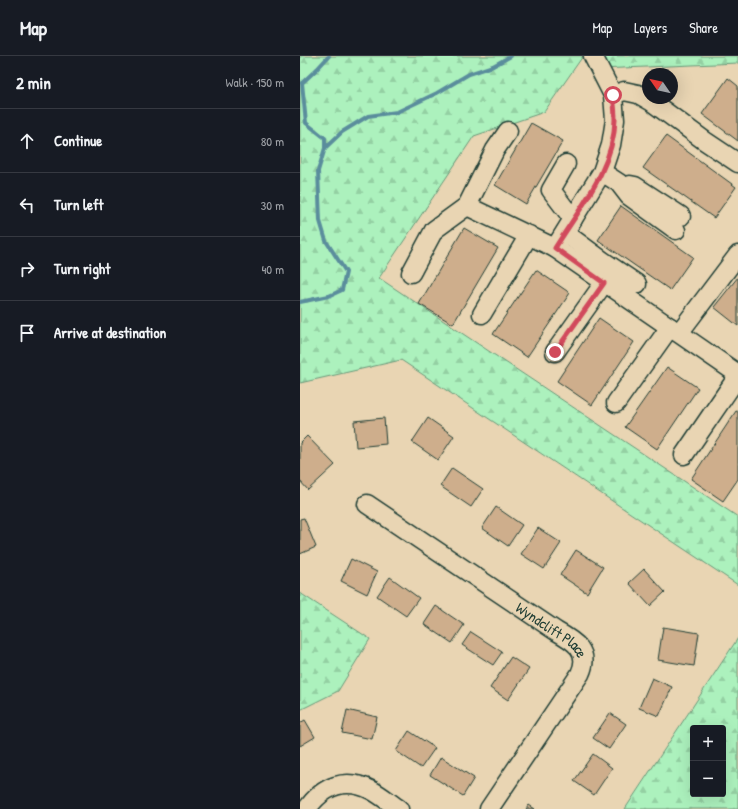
<!DOCTYPE html>
<meta charset="utf-8">
<style>
:root{--surface:#171b24;--page:#20242c;--text:#f1f3f6;--muted:#9ea1a6;--line:#363941}
body{margin:0;font-family:"Patrick Hand",sans-serif;background:var(--page);color:var(--text)}
.controls{position:absolute;right:12px;bottom:12px;display:grid;overflow:hidden;border-radius:4px;box-shadow:0 4px 16px #0002}
.controls button{width:36px;height:36px;display:grid;place-items:center;padding:0;border:0;border-bottom:1px solid var(--line);background:var(--surface);color:var(--text);font:20px sans-serif}
.compass{position:absolute;left:342px;top:12px;width:36px;height:36px;border-radius:50%;background:var(--surface);box-shadow:0 4px 16px #0002;rotate:304deg}
.stop{position:absolute;width:12px;height:12px;margin:-9px;border:3px solid #d1495b;border-radius:50%;background:#fff}
.stop.end{background:#d1495b;border-color:#fff;box-shadow:0 1px 4px #0008}
.list{margin:0;padding:0;list-style:none}
h2{display:flex;justify-content:space-between;align-items:center;height:52px;margin:0;padding:0 16px;font-size:17px}
h2 small{font-size:13px;font-weight:400;color:var(--muted)}
.list li{display:grid;grid-template-columns:26px 1fr auto;gap:12px;align-items:center;box-sizing:border-box;height:64px;padding:0 16px;border-top:1px solid var(--line)}
.list b{display:block;font-size:15px;white-space:nowrap}
.list em{font-size:13px;font-style:normal;color:var(--muted)}
.icon{flex:none;width:22px;height:22px;fill:none;stroke:currentColor;stroke-width:2;stroke-linecap:round;stroke-linejoin:round}
.map{position:relative;flex:none;width:438px;height:753px;overflow:hidden}
header{display:flex;align-items:center;gap:24px;box-sizing:border-box;height:56px;padding:0 20px;background:var(--surface);border-bottom:1px solid var(--line)}
header strong{font-size:19px}
nav{display:flex;gap:22px;margin-inline-start:auto;font-size:14px}
main{display:flex}
aside{flex:1;background:var(--surface)}
.map>svg:first-child{display:block}
.forest{fill:url(#forest-firs);stroke:#669778;fill-rule:evenodd}
.lines{fill:none;stroke-linecap:round;stroke-linejoin:round}
.stream{stroke:#5a8d9c;stroke-width:4}
.building{fill:#ceae8c;stroke:#1f3d34}
.minor-casing{stroke:#1f3d34;stroke-width:21}
.minor{stroke:#e9d5b3;stroke-width:18}
.route{stroke:#d1495b;stroke-width:5}
.labels{text-anchor:middle;dominant-baseline:central;stroke-width:3;stroke-linejoin:round;paint-order:stroke}
.street-label{font-size:15px;fill:#1f3d34;stroke:#e9d5b3}
</style>
<header>
<strong>Map</strong>
<nav><a>Map</a><a>Layers</a><a>Share</a></nav>
</header>
<main>
<aside>
<h2>2 min<small>Walk · 150 m</small></h2>
<ul class="list">
<li><svg class="icon" aria-label="ahead" viewBox="0 0 24 24"><path d="M12 20V5M6 11l6-6 6 6"/></svg><div><b>Continue</b></div><em>80 m</em></li>
<li><svg class="icon" aria-label="left" viewBox="0 0 24 24"><path d="M17 20v-9H6M10 6l-5 5 5 5"/></svg><div><b>Turn left</b></div><em>30 m</em></li>
<li><svg class="icon" aria-label="right" viewBox="0 0 24 24"><path d="M7 20v-9h11M14 6l5 5-5 5"/></svg><div><b>Turn right</b></div><em>40 m</em></li>
<li><svg class="icon" aria-label="arrive" viewBox="0 0 24 24"><path d="M6 21V4h12l-3 4 3 4H6"/></svg><div><b>Arrive at destination</b></div></li>
</ul>
</aside>
<div class="map">
<svg width="438" height="753" viewBox="0 0 438 753">
<defs>
<pattern id="forest-firs" width="22" height="20" patternUnits="userSpaceOnUse"><rect width="22" height="20" fill="#acf1bd"/><path d="M5 1l3.5 6h-7zM16 11l3.5 6h-7z" fill="#94d0a3"/></pattern>
</defs>
<rect width="100%" height="100%" fill="#e9d5b3"/>
<filter id="ink" filterUnits="userSpaceOnUse"><feTurbulence type="fractalNoise" baseFrequency=".025" numOctaves="2"/><feDisplacementMap in="SourceGraphic" scale="8" xChannelSelector="R" yChannelSelector="G"/><feConvolveMatrix kernelMatrix="1 2 1 2 8 2 1 2 1" color-interpolation-filters="sRGB"/></filter>
<g filter="url(#ink)">
<g class="forest">
<polygon points="0,0 283,0 244,56 174,80 79,222 438,461 438,529 101,304 0,327"/>
<polygon points="293,0 438,0 438,7 300,13"/>
<polygon points="0,537 70,583 38,635 0,654"/>
<path d="M438,582V753H325ZM393,672H423V738H393Z"/>
</g>
<g class="lines">
<g class="stream">
<polyline points="25,92 25,82 6,67 2,27 17,13 29,0"/>
<polyline points="0,246 29,240 42,234 46,216 26,185 20,165 18,115 25,92 42,76 68,60 97,56 137,37 169,18 193,10 211,0"/>
</g>
</g>
<g class="building">
<polygon points="428,22 438,30 438,85 402,58"/>
<polygon points="231,67 263,85 226,148 195,129"/>
<polygon points="366,80 436,131 414,162 343,112"/>
<polygon points="321,150 393,201 370,234 298,184"/>
<polygon points="164,172 198,192 153,268 119,248"/>
<polygon points="236,214 270,237 227,301 193,278"/>
<polygon points="438,221 438,270 414,251"/>
<polygon points="299,262 334,286 292,349 257,325"/>
<polygon points="367,311 398,332 357,393 325,371"/>
<polygon points="436,355 438,356 438,423 423,445 391,423"/>
<polygon points="84,362 86,388 56,391 54,365"/>
<polygon points="128,362 154,380 138,404 112,386"/>
<polygon points="7,380 35,409 8,434 0,425 0,387"/>
<polygon points="152,412 183,433 171,451 140,430"/>
<polygon points="196,451 222,469 208,490 182,472"/>
<polygon points="4,462 16,491 0,498 0,463"/>
<polygon points="238,472 261,487 244,513 221,498"/>
<polygon points="276,494 303,511 287,537 260,519"/>
<polygon points="51,503 77,516 67,538 41,525"/>
<polygon points="344,513 365,536 350,550 329,527"/>
<polygon points="90,521 119,542 106,560 77,540"/>
<polygon points="136,550 164,569 152,587 124,568"/>
<polygon points="363,571 399,577 394,610 358,604"/>
<polygon points="171,576 202,596 193,609 162,589"/>
<polygon points="211,601 229,613 208,644 190,632"/>
<polygon points="352,622 372,631 359,660 339,652"/>
<polygon points="47,654 77,661 72,683 42,677"/>
<polygon points="310,657 326,668 309,693 293,682"/>
<polygon points="5,664 15,681 0,690 0,667"/>
<polygon points="109,675 135,692 121,712 96,695"/>
<polygon points="293,698 312,712 294,739 274,725"/>
<polygon points="141,701 174,722 163,740 130,719"/>
<polygon points="229,749 235,753 226,753"/>
</g>
<g class="lines">
<defs>
<g id="minor">
<polyline points="293,0 313,39 315,64 311,89 302,116 255,192 438,318"/>
<polyline points="313,39 324,35 338,38 352,46 405,85 438,107"/>
<polyline points="208,75 195,94 167,150 255,192"/>
<polyline points="266,108 251,134 273,163"/>
<polyline points="302,116 319,127 329,140 376,174"/>
<polyline points="330,129 335,130 381,160"/>
<polyline points="265,177 303,205 337,228"/>
<polyline points="111,217 134,174 167,150"/>
<polyline points="182,258 229,179"/>
<polyline points="379,277 438,199"/>
<polyline points="255,296 304,227"/>
<polyline points="316,347 370,271"/>
<polyline points="384,399 438,320"/>
<path id="s1" d="M67,448L256,575C274,585 291,595 280,618L189,753"/>
<path d="M7,753C23,730 45,721 71,734C81,739 90,747 99,753"/>
</g>
</defs>
<use href="#minor" class="minor-casing"/>
<use href="#minor" class="minor"/>
</g>
</g>
<g class="lines" filter="url(#ink)">
<path class="route" d="M255,296L304,227L255,192C279,153 314,112 315,64C315,55 314,47 313,39"/>
</g>
<g class="labels">
<g class="street-label">
<text stroke="none"><textPath href="#s1" startOffset="224">Wyndclift Place</textPath></text>
</g>
</g>
</svg>
<div class="controls">
<button>+</button>
<button>−</button>
</div>
<svg class="compass" viewBox="-18 -18 36 36"><path d="M0-13l5 13h-10z" fill="#e53935"/><path d="M0 13l5-13h-10z" fill="#9ea1a6"/></svg>
<div class="stop" style="left:313px;top:39px"></div>
<div class="stop end" style="left:255px;top:296px"></div>
</div>
</main>
